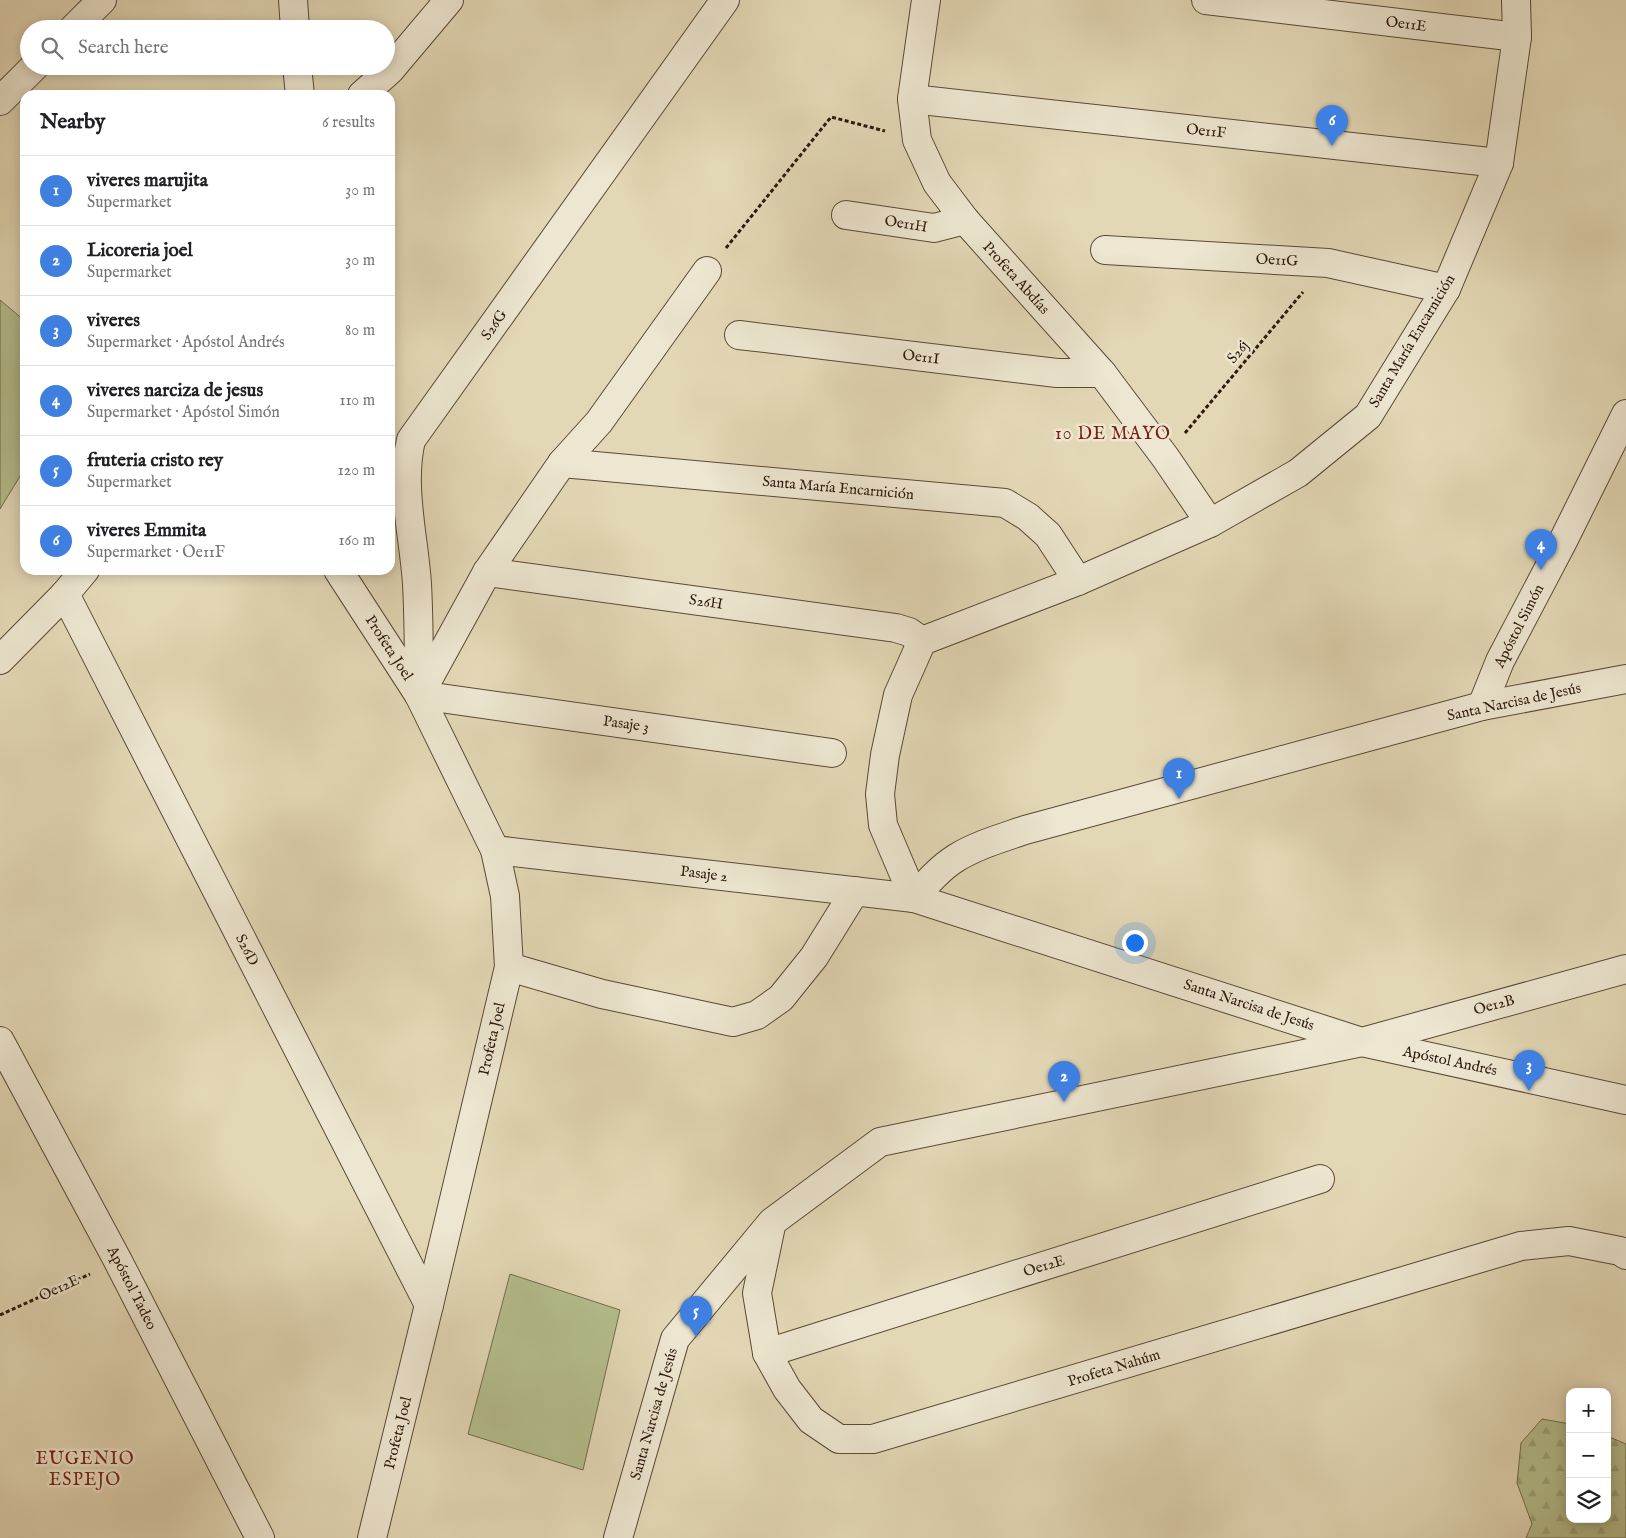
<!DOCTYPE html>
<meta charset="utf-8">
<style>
:root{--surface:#fff;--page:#f6f6f6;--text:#202124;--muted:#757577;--line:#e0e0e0;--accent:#8f2418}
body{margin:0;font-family:"IM FELL English",serif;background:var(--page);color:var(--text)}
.controls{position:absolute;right:15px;bottom:15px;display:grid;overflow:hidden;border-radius:10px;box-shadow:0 2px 12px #0003}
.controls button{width:45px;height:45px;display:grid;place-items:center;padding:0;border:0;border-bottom:1px solid var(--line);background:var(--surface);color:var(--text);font:25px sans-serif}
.you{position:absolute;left:1134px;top:942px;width:18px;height:18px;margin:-12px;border:4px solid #fff;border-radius:50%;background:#1a73e8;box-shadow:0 0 0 8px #1a73e833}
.badge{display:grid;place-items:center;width:32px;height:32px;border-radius:50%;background:var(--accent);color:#fff;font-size:16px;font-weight:700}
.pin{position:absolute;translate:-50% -41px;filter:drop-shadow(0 1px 2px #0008)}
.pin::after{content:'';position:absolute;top:26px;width:18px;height:15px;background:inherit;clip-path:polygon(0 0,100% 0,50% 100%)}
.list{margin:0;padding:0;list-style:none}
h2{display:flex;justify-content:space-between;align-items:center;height:65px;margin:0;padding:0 20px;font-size:21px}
h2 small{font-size:16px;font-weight:400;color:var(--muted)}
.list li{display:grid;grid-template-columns:32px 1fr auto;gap:15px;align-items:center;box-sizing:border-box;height:70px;padding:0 20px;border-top:1px solid var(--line)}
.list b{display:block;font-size:19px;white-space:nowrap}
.list p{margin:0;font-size:16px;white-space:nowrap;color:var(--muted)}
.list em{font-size:16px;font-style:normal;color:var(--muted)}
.icon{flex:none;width:28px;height:28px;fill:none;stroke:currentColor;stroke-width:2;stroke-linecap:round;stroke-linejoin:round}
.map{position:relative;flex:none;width:1626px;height:1538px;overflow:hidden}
.search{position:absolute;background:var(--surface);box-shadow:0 2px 12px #0003;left:20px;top:20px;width:375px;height:55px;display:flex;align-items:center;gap:12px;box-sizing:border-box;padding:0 18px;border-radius:28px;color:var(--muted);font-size:19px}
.panel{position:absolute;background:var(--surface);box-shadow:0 2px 12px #0003;left:20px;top:90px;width:375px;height:485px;border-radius:15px}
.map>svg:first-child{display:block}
.forest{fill:url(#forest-firs);stroke:#716c4e}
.garden{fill:#b5be8d;stroke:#716c4e}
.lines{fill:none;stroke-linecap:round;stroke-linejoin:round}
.street-casing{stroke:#5a4938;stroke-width:30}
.path{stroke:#2d190e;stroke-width:3;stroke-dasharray:4 2.5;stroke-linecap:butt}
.street{stroke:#ede6d0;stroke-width:28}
.labels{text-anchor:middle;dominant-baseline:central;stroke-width:5;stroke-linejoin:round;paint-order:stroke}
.street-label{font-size:15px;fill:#2d190e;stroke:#ede6d0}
.quarter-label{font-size:18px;letter-spacing:1px;fill:#7a1f14;stroke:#ede6d0}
</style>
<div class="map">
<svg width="1626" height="1538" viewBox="0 0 1626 1538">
<defs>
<pattern id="forest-firs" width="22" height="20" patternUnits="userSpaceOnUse" patternTransform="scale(1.25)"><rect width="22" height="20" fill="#b5be8d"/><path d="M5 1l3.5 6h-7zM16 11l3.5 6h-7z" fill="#9ca378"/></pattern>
</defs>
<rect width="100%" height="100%" fill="#e3d8b6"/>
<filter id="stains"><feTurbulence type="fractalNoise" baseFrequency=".004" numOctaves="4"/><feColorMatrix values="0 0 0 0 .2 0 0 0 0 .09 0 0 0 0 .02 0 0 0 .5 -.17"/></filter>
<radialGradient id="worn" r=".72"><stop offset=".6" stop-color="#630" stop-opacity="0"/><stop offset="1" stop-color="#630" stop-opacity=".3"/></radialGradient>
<polygon class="forest" points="1542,1419 1570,1424 1570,1519 1607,1519 1607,1436 1626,1444 1626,1538 1526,1538 1532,1524 1517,1483 1521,1443"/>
<g class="garden">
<polygon points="0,300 25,321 25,468 0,509"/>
<polygon points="510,1274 620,1310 583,1470 468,1434"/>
</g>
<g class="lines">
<defs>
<g id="street">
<polyline points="293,0 295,29"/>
<polyline points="926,0 912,99 917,140 937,183 965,220 1102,373 1165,457 1210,523"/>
<polyline points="1206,0 1517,37"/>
<polyline points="73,29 102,0"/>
<polyline points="297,66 300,95"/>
<polyline points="362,95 390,70 449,0"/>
<polyline points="912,99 1499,163"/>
<polyline points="0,101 35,66"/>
<polyline points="846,215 934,228 965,220"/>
<polyline points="1105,250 1328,263 1446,289"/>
<polyline points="739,335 1057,373 1102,373"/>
<polyline points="562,463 1005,503 1028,517 1048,535 1078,581"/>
<polyline points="338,570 419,695 495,850 505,896 509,967 429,1305 372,1538"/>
<polyline points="487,572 896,628 909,632 922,641"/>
<polyline points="65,594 429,1305"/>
<polyline points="0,660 65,594 85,570"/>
<polyline points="420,694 487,572 562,463 599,422 707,271"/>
<path d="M419,695C419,658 419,621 417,584C414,537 400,487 411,440L725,0"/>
<polyline points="419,695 832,753"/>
<polyline points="1482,706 1500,661 1563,541 1626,414"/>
<polyline points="495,850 914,898 1362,1042 1626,1100"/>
<polyline points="914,898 883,825 880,794 885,755 898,695 922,641 1078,581 1210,523 1298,473 1368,416 1446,289 1499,163 1517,37 1516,0"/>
<path d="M914,898C927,883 940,868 956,858C977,845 1002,838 1025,830L1482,706L1626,679"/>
<polyline points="509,967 602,994 733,1022 757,1015 781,998 814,957 855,891"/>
<polyline points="0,1041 118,1261 260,1538"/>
<polyline points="771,1226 757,1293 767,1353 787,1389 811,1420 839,1439 873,1439 1521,1246 1569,1241 1620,1251 1626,1255"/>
<polyline points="767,1353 1320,1179"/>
<polyline points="618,1538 675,1339 772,1222 880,1142 1362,1042 1626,969"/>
</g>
</defs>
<use href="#street" class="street-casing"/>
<g class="path">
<polyline points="726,248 831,117 885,131"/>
<polyline points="1185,433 1303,292"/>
<polyline points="0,1315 90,1274"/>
</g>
<use href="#street" class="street"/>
</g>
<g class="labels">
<g class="street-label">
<text transform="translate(1406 24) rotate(7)">Oe11E</text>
<text transform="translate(1206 131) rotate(6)">Oe11F</text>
<text transform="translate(906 224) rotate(9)">Oe11H</text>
<text transform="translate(1277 260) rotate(3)">Oe11G</text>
<text transform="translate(1016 278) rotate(48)">Profeta Abdías</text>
<text transform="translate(494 325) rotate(-55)">S26G</text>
<text transform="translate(1412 341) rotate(-59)">Santa María Encarnición</text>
<text transform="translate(1238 352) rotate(-50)">S26j</text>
<text transform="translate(921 357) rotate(7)">Oe11I</text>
<text transform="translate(838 488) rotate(5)">Santa María Encarnición</text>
<text transform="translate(706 602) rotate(8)">S26H</text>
<text transform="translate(1519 626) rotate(-63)">Apóstol Simón</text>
<text transform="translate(389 648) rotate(57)">Profeta Joel</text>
<text transform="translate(1514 702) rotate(-12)">Santa Narcisa de Jesús</text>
<text transform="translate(626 724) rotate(8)">Pasaje 3</text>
<text transform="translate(704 874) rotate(7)">Pasaje 2</text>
<text transform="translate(247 950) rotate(63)">S26D</text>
<text transform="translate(1249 1005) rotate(18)">Santa Narcisa de Jesús</text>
<text transform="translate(1494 1005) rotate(-15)">Oe12B</text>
<text transform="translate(492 1039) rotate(-77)">Profeta Joel</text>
<text transform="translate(1450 1061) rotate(12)">Apóstol Andrés</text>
<text transform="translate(1044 1266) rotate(-17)">Oe12E</text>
<text transform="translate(59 1288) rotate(-25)">Oe12E</text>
<text transform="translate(132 1288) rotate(63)">Apóstol Tadeo</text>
<text transform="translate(1114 1368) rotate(-17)">Profeta Nahúm</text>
<text transform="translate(654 1414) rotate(-74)">Santa Narcisa de Jesús</text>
<text transform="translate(398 1433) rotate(-76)">Profeta Joel</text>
</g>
<g class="quarter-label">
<text x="1113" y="434">10 DE MAYO</text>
<text x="85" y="1459">EUGENIO<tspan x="85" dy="21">ESPEJO</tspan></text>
</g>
</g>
<rect width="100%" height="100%" filter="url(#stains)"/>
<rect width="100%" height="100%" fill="url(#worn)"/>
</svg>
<div class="controls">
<button>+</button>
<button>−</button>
<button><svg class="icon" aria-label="layers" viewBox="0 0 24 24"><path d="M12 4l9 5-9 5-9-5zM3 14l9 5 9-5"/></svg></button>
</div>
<div class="you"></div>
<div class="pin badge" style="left:1179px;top:799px;background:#3f7fe0">1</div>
<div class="pin badge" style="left:1064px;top:1102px;background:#3f7fe0">2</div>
<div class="pin badge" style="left:1529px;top:1091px;background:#3f7fe0">3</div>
<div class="pin badge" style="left:1541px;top:570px;background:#3f7fe0">4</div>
<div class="pin badge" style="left:696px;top:1337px;background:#3f7fe0">5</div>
<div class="pin badge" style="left:1332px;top:146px;background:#3f7fe0">6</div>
<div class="search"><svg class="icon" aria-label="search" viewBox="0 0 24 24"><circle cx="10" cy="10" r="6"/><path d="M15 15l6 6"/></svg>Search here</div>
<section class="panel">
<h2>Nearby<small>6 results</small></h2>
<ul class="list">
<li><span class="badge" style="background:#3f7fe0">1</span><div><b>viveres marujita</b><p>Supermarket</p></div><em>30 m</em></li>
<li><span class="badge" style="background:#3f7fe0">2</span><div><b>Licoreria joel</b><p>Supermarket</p></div><em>30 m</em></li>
<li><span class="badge" style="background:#3f7fe0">3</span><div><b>viveres</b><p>Supermarket · Apóstol Andrés</p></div><em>80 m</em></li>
<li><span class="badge" style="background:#3f7fe0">4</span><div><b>viveres narciza de jesus</b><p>Supermarket · Apóstol Simón</p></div><em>110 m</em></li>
<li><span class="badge" style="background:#3f7fe0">5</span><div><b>fruteria cristo rey</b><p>Supermarket</p></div><em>120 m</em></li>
<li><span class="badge" style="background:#3f7fe0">6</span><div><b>viveres Emmita</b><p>Supermarket · Oe11F</p></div><em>160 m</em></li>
</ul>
</section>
</div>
